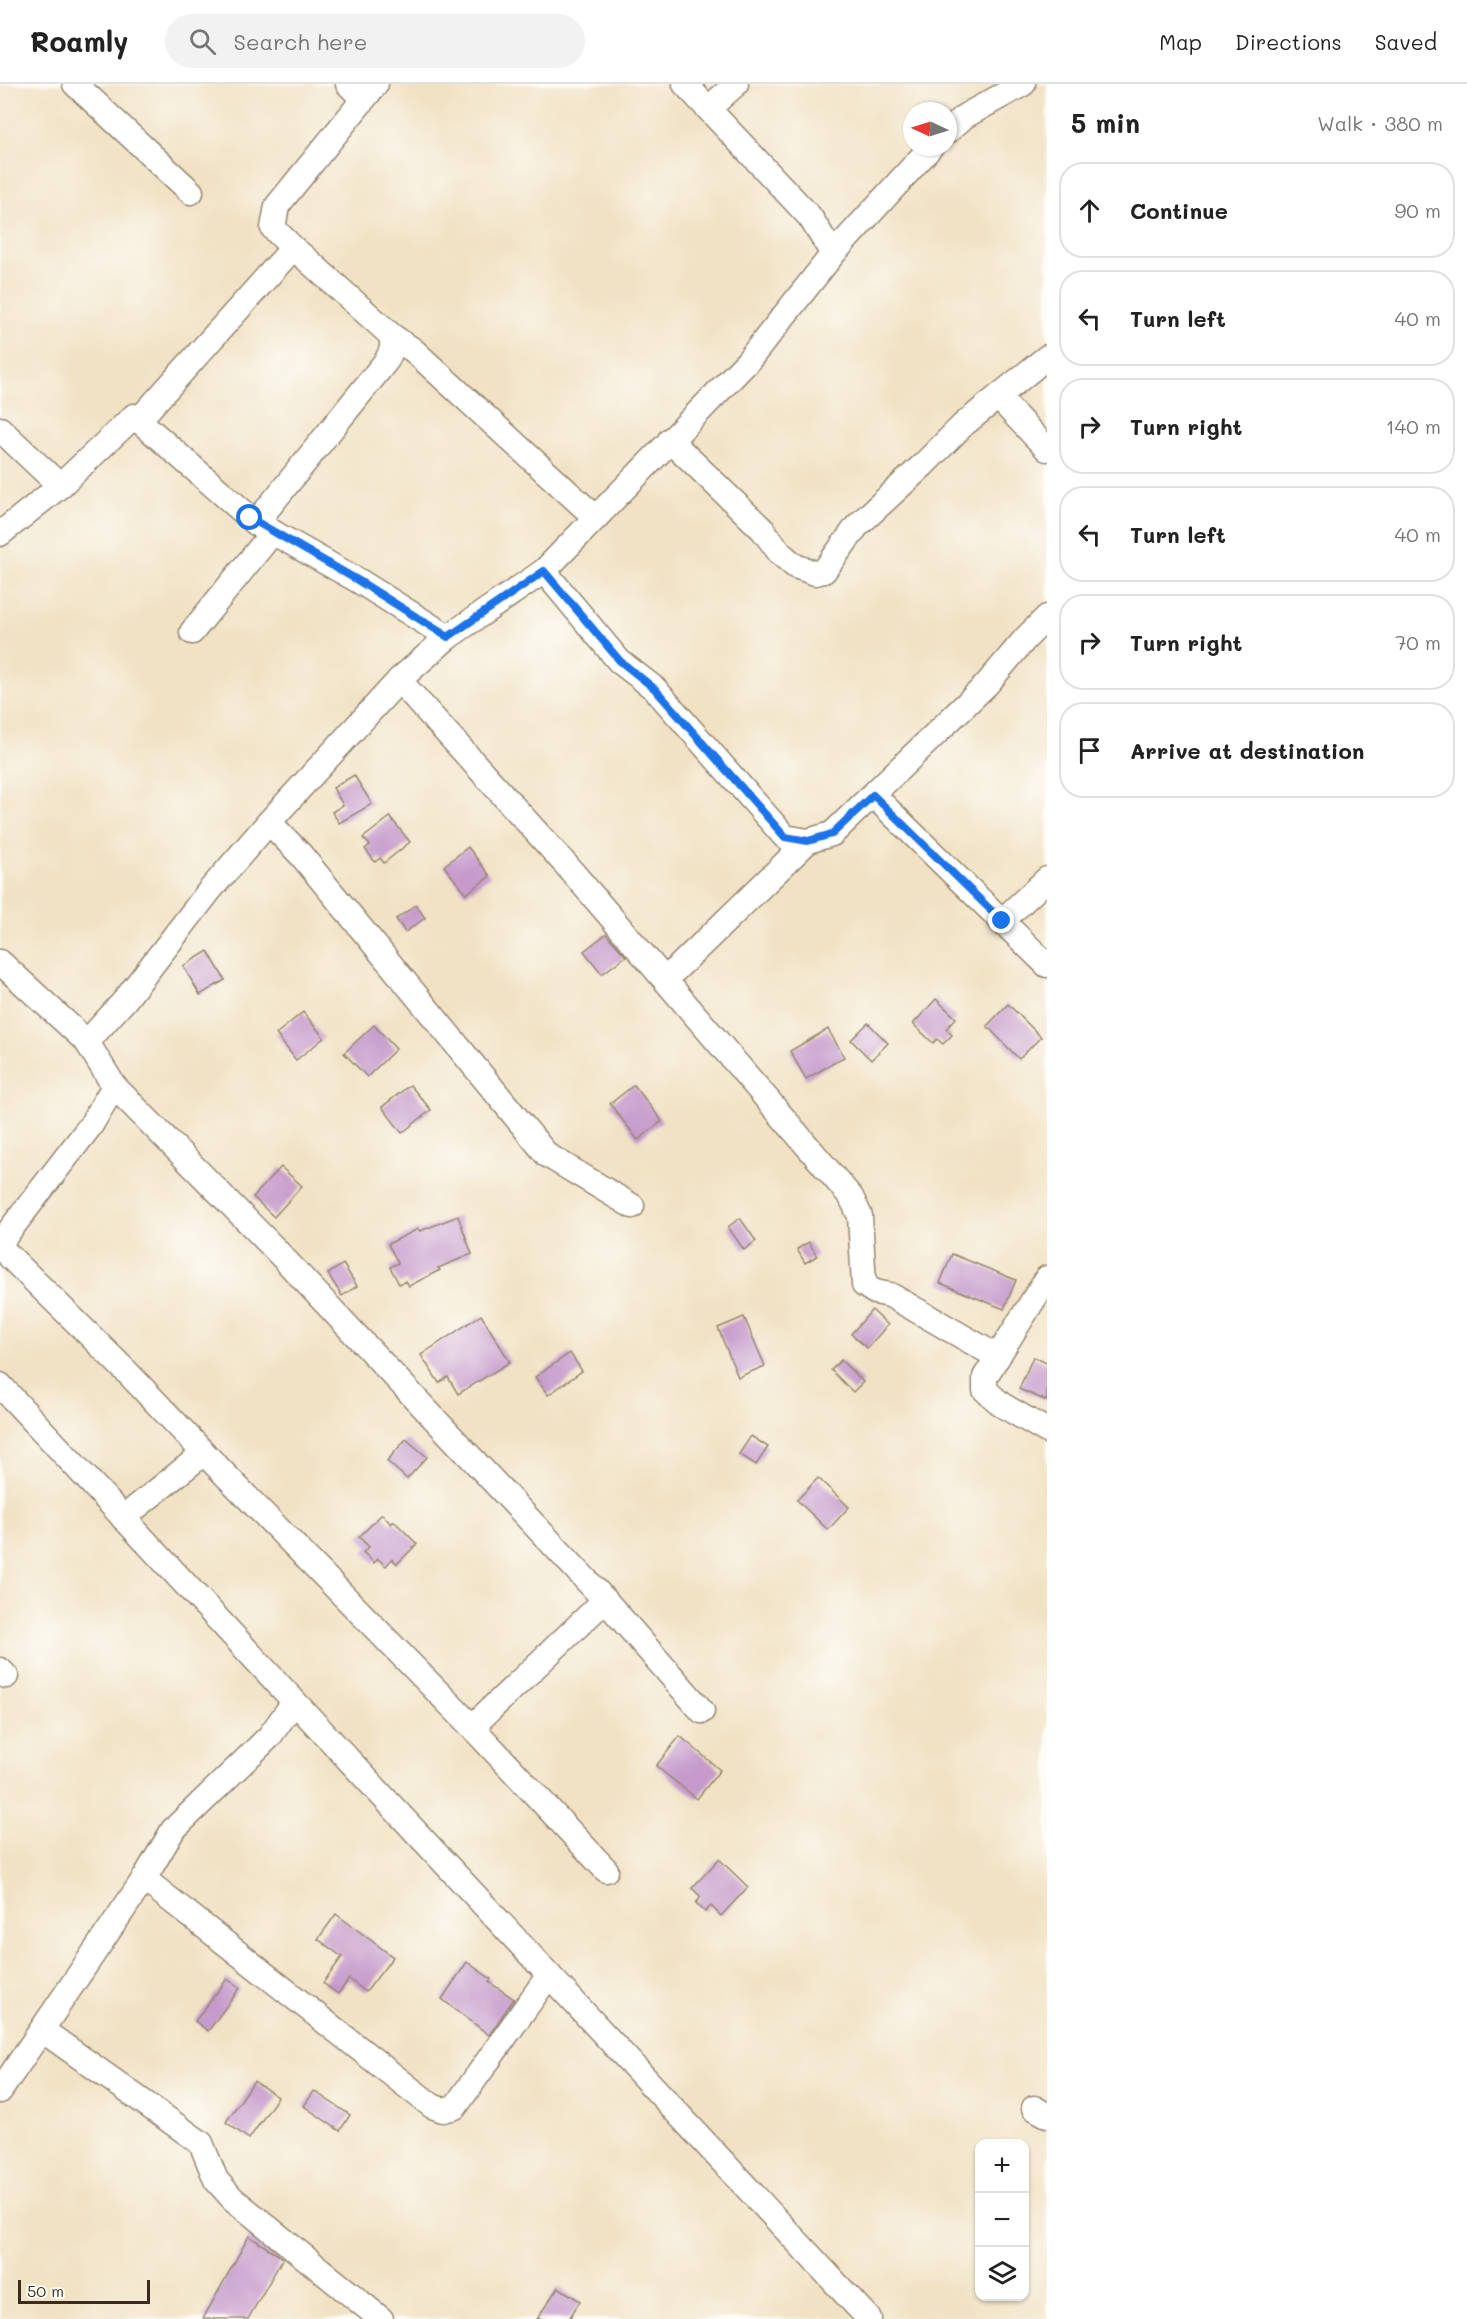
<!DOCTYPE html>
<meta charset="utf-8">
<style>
:root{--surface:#fff;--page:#f2f2f2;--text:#222;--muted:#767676;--line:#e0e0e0}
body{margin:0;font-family:Mali,sans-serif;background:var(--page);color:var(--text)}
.controls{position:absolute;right:18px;bottom:18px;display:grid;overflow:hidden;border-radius:12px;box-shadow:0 2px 4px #0004}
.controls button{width:54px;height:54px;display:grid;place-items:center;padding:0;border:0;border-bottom:2px solid var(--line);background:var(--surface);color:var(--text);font:30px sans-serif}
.compass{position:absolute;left:903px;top:18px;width:54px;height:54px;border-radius:50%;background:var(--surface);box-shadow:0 2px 4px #0004;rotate:274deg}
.scale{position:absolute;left:18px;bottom:15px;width:132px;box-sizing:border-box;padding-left:6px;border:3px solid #3b2a1e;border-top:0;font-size:16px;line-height:21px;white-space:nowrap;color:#3b2a1e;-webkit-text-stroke:4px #fdfcf7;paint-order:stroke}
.stop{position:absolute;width:18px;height:18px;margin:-14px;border:4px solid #1a73e8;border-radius:50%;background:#fff}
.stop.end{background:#1a73e8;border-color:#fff;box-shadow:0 2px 6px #0008}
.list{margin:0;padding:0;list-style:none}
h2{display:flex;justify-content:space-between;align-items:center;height:78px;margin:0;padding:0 24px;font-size:26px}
h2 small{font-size:20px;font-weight:400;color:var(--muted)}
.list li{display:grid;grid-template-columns:39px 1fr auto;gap:18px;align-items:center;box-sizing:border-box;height:96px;margin:0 12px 12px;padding:0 12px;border:2px solid var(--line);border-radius:24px}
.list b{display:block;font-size:22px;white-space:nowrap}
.list em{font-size:20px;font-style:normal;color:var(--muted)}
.icon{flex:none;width:33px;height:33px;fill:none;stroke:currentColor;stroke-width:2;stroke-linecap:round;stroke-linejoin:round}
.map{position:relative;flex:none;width:1047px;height:2235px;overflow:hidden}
header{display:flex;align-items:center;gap:36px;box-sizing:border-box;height:84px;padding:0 30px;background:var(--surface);border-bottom:2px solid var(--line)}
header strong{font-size:28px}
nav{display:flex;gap:33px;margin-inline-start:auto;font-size:21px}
.search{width:420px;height:54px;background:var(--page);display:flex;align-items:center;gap:15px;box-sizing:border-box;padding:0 21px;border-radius:33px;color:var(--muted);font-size:22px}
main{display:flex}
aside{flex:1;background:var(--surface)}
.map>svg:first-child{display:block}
.building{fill:#c69bcc}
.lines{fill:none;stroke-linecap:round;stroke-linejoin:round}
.minor-casing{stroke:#968671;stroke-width:27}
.minor{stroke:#fff;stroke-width:24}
.route{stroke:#1a73e8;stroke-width:8}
</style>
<header>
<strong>Roamly</strong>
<div class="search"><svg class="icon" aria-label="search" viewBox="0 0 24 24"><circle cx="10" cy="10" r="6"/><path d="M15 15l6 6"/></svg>Search here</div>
<nav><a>Map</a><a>Directions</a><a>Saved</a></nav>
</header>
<main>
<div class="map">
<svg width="1047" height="2235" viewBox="0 0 1047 2235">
<rect width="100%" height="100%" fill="#fdfcf7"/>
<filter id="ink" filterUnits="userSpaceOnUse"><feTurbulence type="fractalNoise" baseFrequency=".0167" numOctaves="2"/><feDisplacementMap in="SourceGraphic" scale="12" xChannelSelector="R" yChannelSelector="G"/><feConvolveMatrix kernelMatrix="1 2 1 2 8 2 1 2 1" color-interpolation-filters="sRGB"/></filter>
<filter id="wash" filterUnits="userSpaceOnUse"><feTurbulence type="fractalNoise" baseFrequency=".008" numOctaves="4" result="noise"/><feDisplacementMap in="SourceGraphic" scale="24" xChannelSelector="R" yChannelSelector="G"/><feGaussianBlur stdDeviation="1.35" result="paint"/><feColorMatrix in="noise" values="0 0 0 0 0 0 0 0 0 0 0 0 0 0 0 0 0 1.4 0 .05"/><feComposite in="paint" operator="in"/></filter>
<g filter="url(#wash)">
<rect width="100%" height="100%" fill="#f1e2c4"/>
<g id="blocks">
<g class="building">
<polygon points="354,691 372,720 339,739 332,728 343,721 333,704"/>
<polygon points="390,733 410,758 384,779 380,774 375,778 365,765 370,761 363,754"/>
<polygon points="468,763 490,792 466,810 444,782"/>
<polygon points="416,821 425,834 405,848 396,835"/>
<polygon points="606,850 626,872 602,890 584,867"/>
<polygon points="208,867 225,896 200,911 183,882"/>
<polygon points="936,915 956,934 946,945 952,951 943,960 937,955 933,959 913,940"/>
<polygon points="1008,920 1041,953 1019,975 987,942"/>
<polygon points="303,928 324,954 296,976 276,950"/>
<polygon points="868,939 888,959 871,976 851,956"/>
<polygon points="374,941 396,965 367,993 344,969"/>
<polygon points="828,945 844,973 806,995 790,967"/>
<polygon points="410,1001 431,1026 402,1049 382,1023"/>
<polygon points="634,1001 662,1037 638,1056 610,1020"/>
<polygon points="281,1083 302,1102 274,1133 253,1113"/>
<polygon points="458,1132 472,1170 438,1184 440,1186 409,1202 406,1197 399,1200 390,1183 398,1179 388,1160 418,1145 420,1147"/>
<polygon points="740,1134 756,1157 744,1166 728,1143"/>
<polygon points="809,1158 817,1172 805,1179 797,1165"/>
<polygon points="952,1170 1016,1196 1004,1225 940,1199"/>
<polygon points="343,1180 357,1202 342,1212 328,1190"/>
<polygon points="872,1226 888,1241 867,1264 851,1250"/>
<polygon points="481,1231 510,1278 458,1310 448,1293 439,1299 421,1271"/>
<polygon points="744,1233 765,1282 738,1293 718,1244"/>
<polygon points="570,1269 582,1287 548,1311 535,1293"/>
<polygon points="1033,1273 1047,1279 1047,1317 1019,1305"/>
<polygon points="841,1276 863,1298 853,1308 831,1286"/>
<polygon points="751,1352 768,1363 756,1381 739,1370"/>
<polygon points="406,1355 427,1373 407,1395 387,1377"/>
<polygon points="818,1394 849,1423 828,1446 797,1416"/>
<polygon points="382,1430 391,1440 394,1437 417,1460 397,1480 392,1475 386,1482 378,1475 374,1479 363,1468 369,1463 359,1453"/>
<polygon points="680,1652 720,1686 697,1715 656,1682"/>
<polygon points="719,1775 748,1803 721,1832 711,1822 705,1828 696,1819 701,1813 692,1804"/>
<polygon points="336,1830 393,1873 366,1908 349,1895 338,1910 323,1899 342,1873 318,1855"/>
<polygon points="467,1878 491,1895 489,1898 514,1915 489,1951 442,1915"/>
<polygon points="227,1895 240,1904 208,1947 195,1937"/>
<polygon points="254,1997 278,2013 249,2055 226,2038"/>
<polygon points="314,2007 350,2031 340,2047 304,2022"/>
<polygon points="249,2152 283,2174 248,2235 203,2235"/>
<polygon points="558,2203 580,2217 569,2235 537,2235"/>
</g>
</g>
</g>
<g filter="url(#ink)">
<use href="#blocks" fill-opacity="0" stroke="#968671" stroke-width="1.5"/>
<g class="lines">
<defs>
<g id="minor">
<polyline points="75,0 191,108"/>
<polyline points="348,0 363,15"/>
<polyline points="685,0 810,133 833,170"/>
<polyline points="709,24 736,0"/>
<polyline points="948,47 965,32 1023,0"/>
<polyline points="293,164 273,144 277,122 376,0"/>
<polyline points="392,252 413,266 596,434"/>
<polyline points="998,313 1047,365"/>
<polyline points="138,337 293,164 304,173 392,252 392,265 387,276 256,439"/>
<polyline points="0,345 60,402"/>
<polyline points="670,356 763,446 780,469 795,482 815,489 824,487 857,442 923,381 963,341 1047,273"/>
<polyline points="0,450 60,402 134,332 256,439 359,497 448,553"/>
<polyline points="544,487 619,577 655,605 785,753 808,757 832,750 987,600 1025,555 1047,533"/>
<polyline points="192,548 273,448"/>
<polyline points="399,596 568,783 851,1113 860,1132 864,1201 875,1208 890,1211 998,1273"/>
<polyline points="873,711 1047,881"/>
<polyline points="269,738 301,771 547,1071 632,1122"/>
<polyline points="1002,837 1047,795"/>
<polyline points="0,878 87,958 114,1002 272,1162 605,1516 702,1627"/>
<polyline points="665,896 808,757"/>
<polyline points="87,958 125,916 210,806 269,738 399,596 448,553 544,487 748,277 833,170 931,63"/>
<polyline points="0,1159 91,1041 114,1002"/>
<polyline points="0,1163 126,1287 204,1369 472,1643 606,1786"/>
<polyline points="1047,1194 985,1293 985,1306 1002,1321 1047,1347"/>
<polyline points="0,1301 869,2235"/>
<polyline points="123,1434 204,1369"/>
<polyline points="0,1586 6,1592"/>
<polyline points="472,1643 605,1516"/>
<polyline points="144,1795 432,2022 443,2026 455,2023 549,1891"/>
<polyline points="42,1946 201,2059 216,2096 233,2115 381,2235"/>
<polyline points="0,2007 144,1795 173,1746 269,1653 294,1618"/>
<polyline points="1034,2024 1047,2031"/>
</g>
</defs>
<use href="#minor" class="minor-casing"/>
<use href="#minor" class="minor"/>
</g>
</g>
<g class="lines" filter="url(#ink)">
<polyline class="route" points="250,434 359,497 448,553 544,487 620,577 655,605 785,753 808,757 832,750 873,711 1002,837"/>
</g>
</svg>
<div class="controls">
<button>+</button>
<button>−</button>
<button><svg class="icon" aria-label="layers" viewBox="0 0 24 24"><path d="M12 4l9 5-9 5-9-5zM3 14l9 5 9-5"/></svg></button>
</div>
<svg class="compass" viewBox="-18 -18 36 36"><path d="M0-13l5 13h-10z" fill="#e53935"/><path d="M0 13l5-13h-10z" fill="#767676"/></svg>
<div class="scale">50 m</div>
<div class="stop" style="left:250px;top:434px"></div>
<div class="stop end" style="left:1002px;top:837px"></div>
</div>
<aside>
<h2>5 min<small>Walk · 380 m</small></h2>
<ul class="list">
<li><svg class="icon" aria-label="ahead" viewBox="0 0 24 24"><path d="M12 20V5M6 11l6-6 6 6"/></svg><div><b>Continue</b></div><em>90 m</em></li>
<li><svg class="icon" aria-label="left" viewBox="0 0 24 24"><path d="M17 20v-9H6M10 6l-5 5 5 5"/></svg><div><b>Turn left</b></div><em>40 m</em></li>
<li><svg class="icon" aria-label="right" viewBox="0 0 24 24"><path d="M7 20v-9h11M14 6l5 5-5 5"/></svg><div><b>Turn right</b></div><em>140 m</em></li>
<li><svg class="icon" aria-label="left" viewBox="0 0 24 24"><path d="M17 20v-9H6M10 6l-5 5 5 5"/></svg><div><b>Turn left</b></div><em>40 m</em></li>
<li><svg class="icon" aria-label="right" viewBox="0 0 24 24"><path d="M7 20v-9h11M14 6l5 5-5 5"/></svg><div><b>Turn right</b></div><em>70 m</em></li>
<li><svg class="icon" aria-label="arrive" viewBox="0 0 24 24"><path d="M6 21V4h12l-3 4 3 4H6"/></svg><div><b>Arrive at destination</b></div></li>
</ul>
</aside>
</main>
